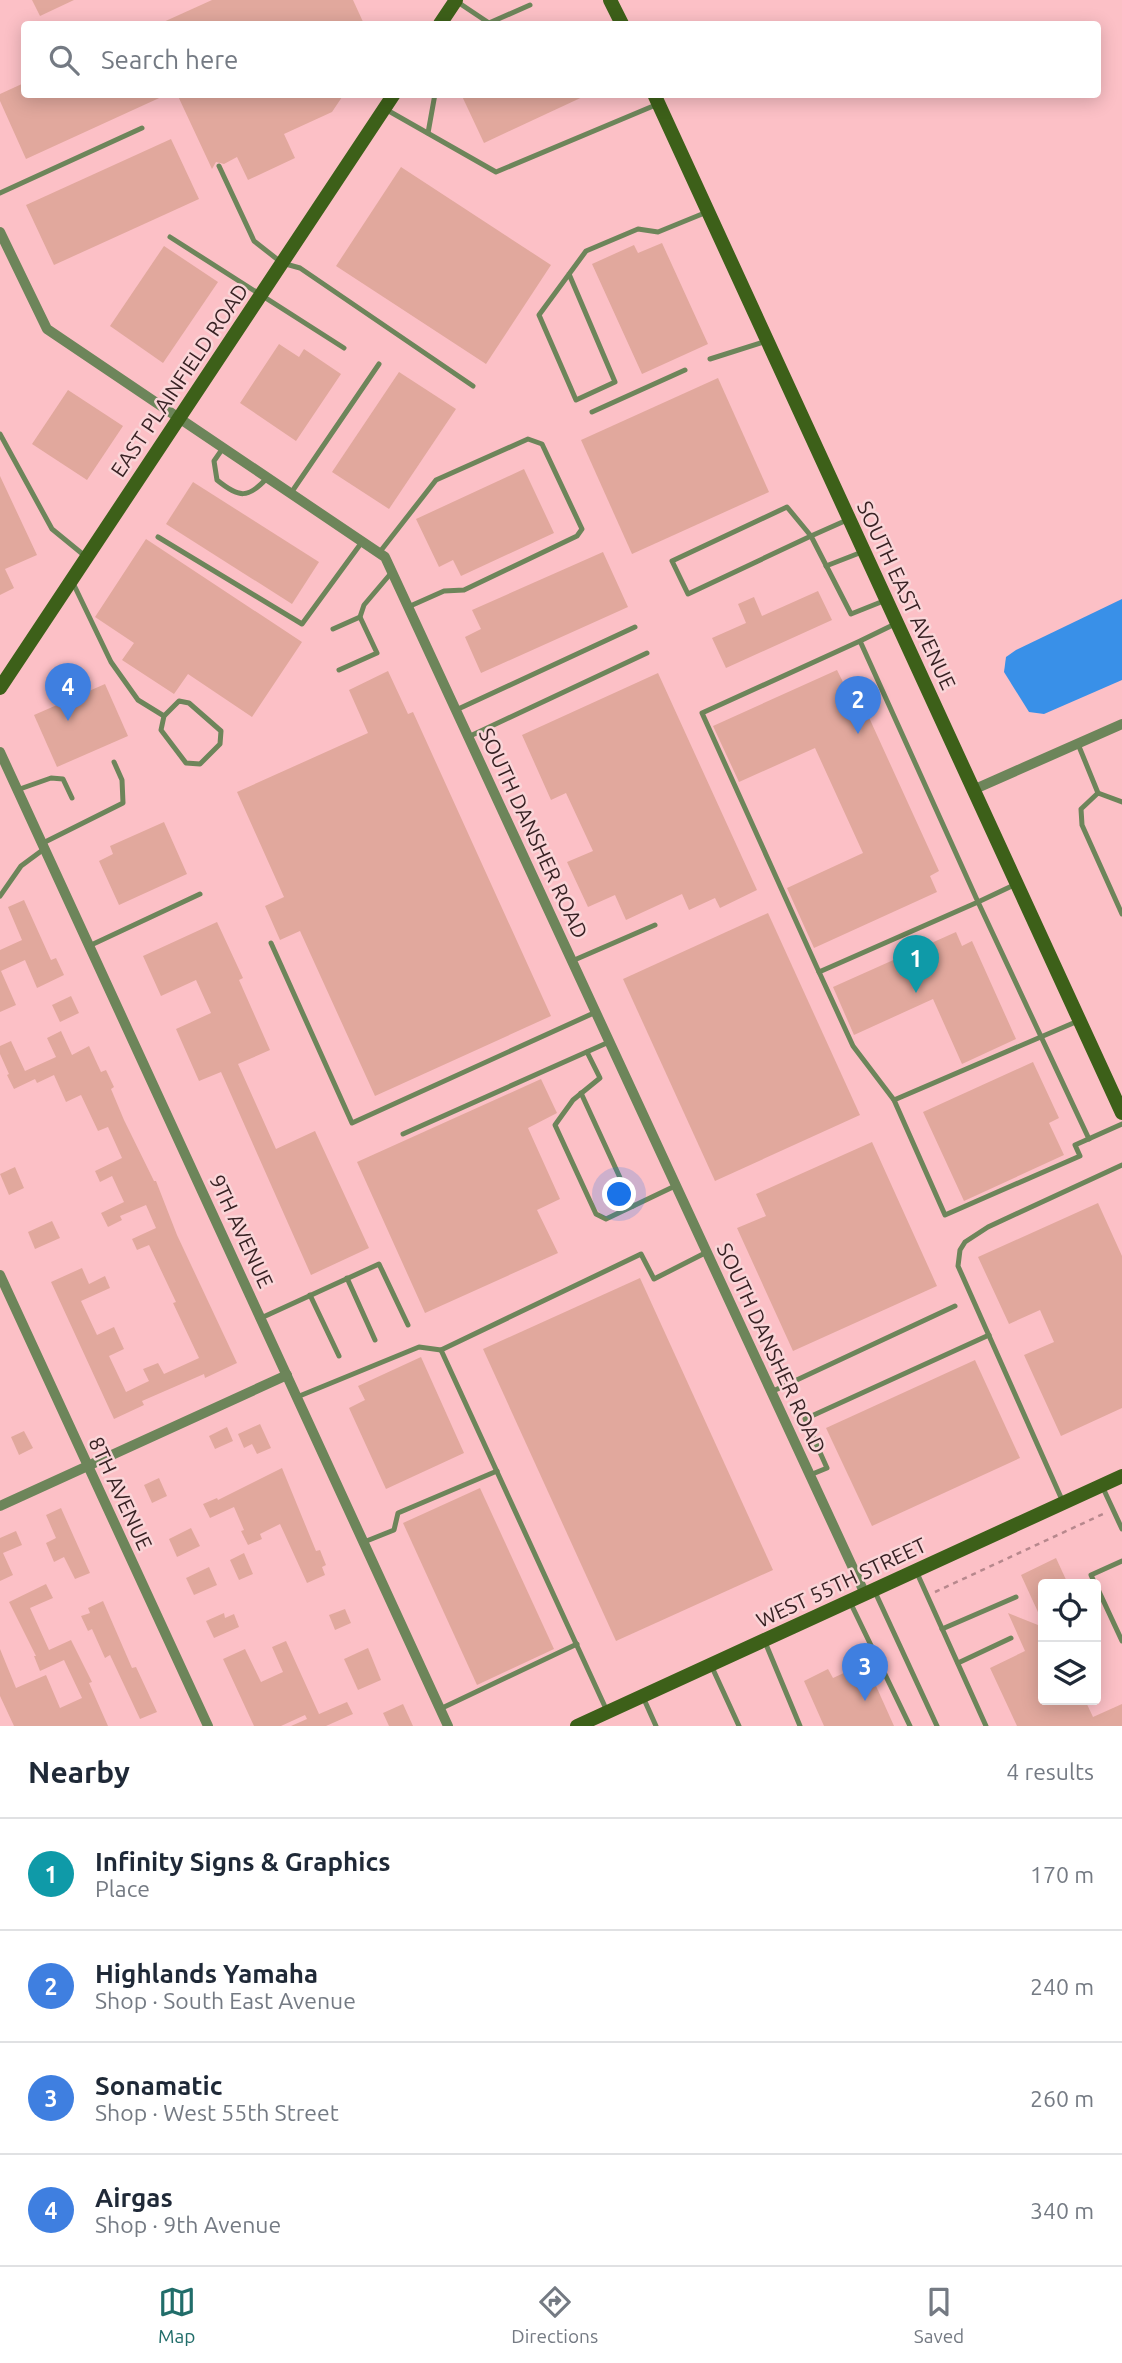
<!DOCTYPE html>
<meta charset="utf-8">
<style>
:root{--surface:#fff;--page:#f6f6f7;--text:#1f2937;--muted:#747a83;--line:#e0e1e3;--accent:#216d6a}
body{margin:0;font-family:Ubuntu,sans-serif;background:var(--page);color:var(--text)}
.controls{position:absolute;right:21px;bottom:21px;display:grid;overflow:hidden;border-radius:7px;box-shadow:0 4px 18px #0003}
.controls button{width:63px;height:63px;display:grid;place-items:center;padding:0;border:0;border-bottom:2px solid var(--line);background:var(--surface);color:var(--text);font:35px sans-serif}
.you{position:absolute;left:620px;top:1195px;width:24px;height:24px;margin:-18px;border:5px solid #fff;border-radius:50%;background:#1a73e8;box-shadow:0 0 0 10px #1a73e833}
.badge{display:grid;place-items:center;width:46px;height:46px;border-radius:50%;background:var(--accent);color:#fff;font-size:23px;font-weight:700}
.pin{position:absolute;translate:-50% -58px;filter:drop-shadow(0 2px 4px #0008)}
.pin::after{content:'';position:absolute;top:37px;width:24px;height:21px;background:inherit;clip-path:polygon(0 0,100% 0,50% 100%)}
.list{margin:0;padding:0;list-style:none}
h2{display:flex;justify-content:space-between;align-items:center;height:91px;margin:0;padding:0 28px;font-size:30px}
h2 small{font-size:23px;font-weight:400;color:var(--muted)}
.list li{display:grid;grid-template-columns:46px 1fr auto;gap:21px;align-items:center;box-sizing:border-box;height:112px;padding:0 28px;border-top:2px solid var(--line)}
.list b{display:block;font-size:26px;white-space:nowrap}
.list p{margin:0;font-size:23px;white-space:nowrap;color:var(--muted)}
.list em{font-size:23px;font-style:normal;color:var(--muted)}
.icon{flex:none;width:38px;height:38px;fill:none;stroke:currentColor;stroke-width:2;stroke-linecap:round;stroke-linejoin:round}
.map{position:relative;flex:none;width:1122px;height:1726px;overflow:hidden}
.search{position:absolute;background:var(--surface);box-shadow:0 4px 18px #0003;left:21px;right:21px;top:21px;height:77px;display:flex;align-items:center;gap:18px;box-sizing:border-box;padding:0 24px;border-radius:7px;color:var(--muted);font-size:26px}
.sheet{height:539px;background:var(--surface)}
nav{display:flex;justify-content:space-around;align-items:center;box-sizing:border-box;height:98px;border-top:2px solid var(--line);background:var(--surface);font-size:19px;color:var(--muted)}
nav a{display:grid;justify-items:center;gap:4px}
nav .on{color:var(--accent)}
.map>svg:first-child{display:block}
.water{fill:#3990e8}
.building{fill:#e1a89d}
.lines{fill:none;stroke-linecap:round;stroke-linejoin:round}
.path{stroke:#b7888d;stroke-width:2.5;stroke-dasharray:5 5;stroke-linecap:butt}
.lane{stroke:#6d855a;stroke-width:5}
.street{stroke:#6d855a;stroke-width:10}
.secondary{stroke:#3d6019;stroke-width:14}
.labels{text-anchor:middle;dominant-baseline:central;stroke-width:5;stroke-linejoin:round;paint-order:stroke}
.street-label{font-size:21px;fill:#382224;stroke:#fad5d8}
</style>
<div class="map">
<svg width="1122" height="1726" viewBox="0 0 1122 1726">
<rect width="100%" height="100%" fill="#fcc0c6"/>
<polygon class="water" points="1122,599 1122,680 1044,714 1029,712 1004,672 1006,657 1016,650"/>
<g class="building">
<polygon points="32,0 74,0 40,16"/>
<polygon points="212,0 353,0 364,24 159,24"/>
<polygon points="24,83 24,94 168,94 26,159 0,101 0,94"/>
<polygon points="177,94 344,94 332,112 284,134 295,158 248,180 237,157 224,164 216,162 212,169"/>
<polygon points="461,94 589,94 484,143"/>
<polygon points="171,139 199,199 54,265 26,205"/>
<polygon points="401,167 551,265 486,364 336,266"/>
<polygon points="662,243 708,344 642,374 592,264 634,245 638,253"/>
<polygon points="164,246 218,282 163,363 110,326"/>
<polygon points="279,344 299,357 304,349 341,374 296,441 240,403"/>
<polygon points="399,372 456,409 389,509 332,472"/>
<polygon points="718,378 769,492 632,554 581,440"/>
<polygon points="68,390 123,426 87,480 32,444"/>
<polygon points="524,469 554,533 461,576 453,560 439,567 416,519"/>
<polygon points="0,476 37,555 5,569 14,588 0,595"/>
<polygon points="193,482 319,562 292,604 166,524"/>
<polygon points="146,539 302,642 252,717 188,674 174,694 122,660 134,643 95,617"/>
<polygon points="603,552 628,607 481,673 465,637 481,629 472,610"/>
<polygon points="818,591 832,620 726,668 712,638 746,623 738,604 754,597 762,616"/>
<polygon points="837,670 843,682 851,678 939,871 930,876 937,892 814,948 787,888 863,853 815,748 739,782 713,726"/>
<polygon points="388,671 408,714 413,712 551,1016 375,1096 300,931 280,940 265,906 284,897 237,792 368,733 349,690"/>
<polygon points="658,673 757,890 720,908 715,898 689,910 682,894 626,920 615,895 588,907 567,862 593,851 566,793 551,800 522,735"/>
<polygon points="105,684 128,736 57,767 34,715"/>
<polygon points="164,822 187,874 119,905 99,861 113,854 110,846"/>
<polygon points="24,900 51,960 56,958 64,975 37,988 25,960 1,971 16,1005 0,1012 0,950 22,940 8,907"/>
<polygon points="768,913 860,1115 715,1181 623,979"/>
<polygon points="217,922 243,978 239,980 270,1050 238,1064 276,1149 315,1131 369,1248 311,1275 221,1072 199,1081 176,1029 211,1013 196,980 161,996 143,956"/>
<polygon points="956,932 962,946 972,941 1016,1039 962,1064 933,999 854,1035 833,987"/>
<polygon points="71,996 79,1013 60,1022 52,1005"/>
<polygon points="61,1031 72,1055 89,1046 101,1072 106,1070 114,1087 111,1089 124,1120 154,1181 156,1181 177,1235 237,1363 205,1378 204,1374 142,1401 144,1405 114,1419 51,1282 82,1268 89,1284 105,1276 110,1288 81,1301 97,1335 114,1327 124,1349 109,1356 126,1392 149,1381 143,1369 158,1363 164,1374 199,1358 173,1303 176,1302 149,1245 137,1250 132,1239 156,1228 146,1205 120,1216 122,1220 108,1227 101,1213 124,1202 112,1176 100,1182 95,1171 122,1158 108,1127 98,1131 81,1095 66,1102 54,1075 37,1083 35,1079 14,1089 7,1075 9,1074 0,1054 0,1046 11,1041 25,1071 56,1057 47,1038"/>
<polygon points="1033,1062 1059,1118 1049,1123 1064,1155 964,1201 923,1112"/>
<polygon points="541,1079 557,1113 528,1128 560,1199 537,1210 558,1253 425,1313 357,1162"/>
<polygon points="872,1142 937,1286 793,1351 737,1228 766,1216 756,1194"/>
<polygon points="15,1167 24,1188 9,1195 0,1174"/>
<polygon points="1098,1203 1122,1256 1122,1408 1061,1436 1024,1355 1054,1342 1040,1310 1009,1324 978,1257"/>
<polygon points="52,1221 60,1238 35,1249 28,1232"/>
<polygon points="640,1278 773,1570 616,1641 483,1349"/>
<polygon points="421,1357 464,1453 386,1489 349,1408 365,1400 358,1386"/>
<polygon points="975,1360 1020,1458 872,1526 826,1428"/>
<polygon points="260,1424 271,1448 257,1454 252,1444 244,1448 238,1434"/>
<polygon points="227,1427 233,1441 215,1449 209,1436"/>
<polygon points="24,1431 33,1448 19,1455 11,1437"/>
<polygon points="282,1468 316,1551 320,1550 326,1565 322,1567 325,1575 307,1583 280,1524 260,1534 262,1539 248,1545 241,1531 244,1530 234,1507 210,1518 203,1504 217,1498 218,1500"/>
<polygon points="159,1478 167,1496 152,1503 144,1485"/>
<polygon points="480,1488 554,1649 477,1685 403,1523"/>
<polygon points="61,1508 90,1573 75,1579 64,1557 54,1562 46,1543 56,1538 46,1515"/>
<polygon points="191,1528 200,1546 177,1557 169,1539"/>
<polygon points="16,1531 22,1545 3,1553 13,1575 0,1581 0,1538"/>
<polygon points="244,1553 253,1574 239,1580 230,1560"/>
<polygon points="1056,1558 1068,1584 1043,1584 1043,1623 1021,1575"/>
<polygon points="209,1567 217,1585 194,1595 186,1578"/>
<polygon points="46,1584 53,1598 30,1608 49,1650 71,1640 92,1682 89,1683 108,1726 14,1726 0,1696 0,1649 16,1688 46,1675 60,1708 82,1698 64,1660 40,1671 34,1656 36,1656 9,1602"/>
<polygon points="103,1601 132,1668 136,1667 157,1712 140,1719 110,1655 105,1658 92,1629 88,1631 81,1616 90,1613 88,1608"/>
<polygon points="345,1609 351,1623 335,1630 329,1615"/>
<polygon points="224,1613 225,1618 234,1614 239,1627 214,1638 206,1621"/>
<polygon points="1008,1613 1043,1627 1043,1700 1085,1700 1093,1717 1122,1704 1122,1726 1017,1726 990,1668 1025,1651"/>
<polygon points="286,1641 319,1714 347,1702 353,1714 326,1726 291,1726 307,1719 305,1715 281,1726 254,1726 223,1659 245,1649 261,1682 283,1672 272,1647"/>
<polygon points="368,1648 381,1680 358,1690 344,1659"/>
<polygon points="872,1660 879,1674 872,1677 894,1726 824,1726 804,1681 828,1669 833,1678"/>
<polygon points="403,1704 413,1726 389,1726 383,1713"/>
</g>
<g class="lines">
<polyline class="path" points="935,1592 1103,1514"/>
<g class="lane">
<polyline points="456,1 489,23 530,5"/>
<polyline points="387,110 496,172 658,104"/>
<polyline points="428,133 435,94"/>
<polyline points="219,166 254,241 282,263 300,268 473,386"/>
<polyline points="0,193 142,128"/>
<polyline points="170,237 344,348"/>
<polyline points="569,274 615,382 576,400 539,315 586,251 638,229 658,232 707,212"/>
<polyline points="710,359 767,341"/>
<polyline points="592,412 685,370"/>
<polyline points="0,434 52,529 85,556"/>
<path d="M223,448L214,461L217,480C239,498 248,499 267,478"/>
<polyline points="291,493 379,364"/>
<polygon points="787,507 811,536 688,594 672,561"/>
<polyline points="847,520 811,536 851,614 886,600"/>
<polyline points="158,537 302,624 362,542"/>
<polyline points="379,553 436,480 528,439 542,444 582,529 577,536 464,590 444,591 408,607"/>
<polyline points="826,566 862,552"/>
<polyline points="73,583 111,662 138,700 164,716"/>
<polyline points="333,629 360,617"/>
<polyline points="860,641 702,713 819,972 978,902 860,641 897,623"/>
<polyline points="339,670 377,653 360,617 364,605 392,572"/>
<polygon points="179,701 189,703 221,731 220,744 200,764 186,763 161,730 164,716"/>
<polyline points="456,710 635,627"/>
<polyline points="468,737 647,653"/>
<polyline points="1078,744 1098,793 1081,809 1082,825 1122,914"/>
<polyline points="17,790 51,778 63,779 72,798"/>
<polyline points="1098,793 1122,802"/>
<polyline points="41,844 123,803 122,780 114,762"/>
<polyline points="1014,885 978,902 1089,1139"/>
<polyline points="0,896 21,866 44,849"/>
<polyline points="271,943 352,1123 596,1012"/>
<polyline points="89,946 200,894"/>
<polyline points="572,961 655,925"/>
<polyline points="819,972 853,1046 894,1100 945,1215 1080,1156 1075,1145 1122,1124"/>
<polyline points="587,1052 600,1078 573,1100 555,1125 596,1214 606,1219 675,1186"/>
<polyline points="581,1093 633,1206"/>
<polyline points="894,1100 1078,1021"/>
<polyline points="403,1134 609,1042"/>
<polyline points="347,1278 375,1340"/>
<polyline points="310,1295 339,1356"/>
<polyline points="261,1318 379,1264 408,1325"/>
<polyline points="771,1392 955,1306"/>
<polyline points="297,1397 419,1347 441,1350"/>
<polyline points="810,1475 827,1468 805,1419 989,1335"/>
<polyline points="1103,1488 1122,1529"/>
<polyline points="1063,1502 958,1266 960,1250 965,1242 988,1227 1122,1165"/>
<polyline points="364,1542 394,1530 398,1513 497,1471"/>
<polyline points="917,1573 986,1726"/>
<polyline points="1095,1584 1091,1575 1122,1561"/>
<polyline points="1096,1585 1122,1641"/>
<polyline points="875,1592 937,1726"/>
<polyline points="851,1604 910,1726"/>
<polyline points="942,1629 1016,1597"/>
<polyline points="765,1642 800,1726"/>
<polyline points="958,1663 1011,1638"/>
<polyline points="711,1665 739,1726"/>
<polyline points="643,1697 656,1726"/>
<polyline points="440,1709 577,1644"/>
<polyline points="607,1711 441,1350 641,1254 654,1279 707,1252"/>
</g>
<g class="street">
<polyline points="0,232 47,329 385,557 865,1594"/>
<polyline points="0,752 448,1726"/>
<polyline points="975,789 1122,724"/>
<polyline points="0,1275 208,1726"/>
<polyline points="0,1506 287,1375"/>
</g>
<g class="secondary">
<polyline points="610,0 622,24"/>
<polyline points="440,24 456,0"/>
<polyline points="654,94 1122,1113"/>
<polyline points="0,688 394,94"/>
<polyline points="577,1726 1122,1476"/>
</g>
</g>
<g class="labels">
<g class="street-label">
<text transform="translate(179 380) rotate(-56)">EAST PLAINFIELD ROAD</text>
<text transform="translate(907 595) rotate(65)">SOUTH EAST AVENUE</text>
<text transform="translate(534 833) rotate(65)">SOUTH DANSHER ROAD</text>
<text transform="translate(242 1231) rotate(65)">9TH AVENUE</text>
<text transform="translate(772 1348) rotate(65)">SOUTH DANSHER ROAD</text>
<text transform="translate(121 1493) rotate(65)">8TH AVENUE</text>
<text transform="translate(841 1582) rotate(-25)">WEST 55TH STREET</text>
</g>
</g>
</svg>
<div class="controls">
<button><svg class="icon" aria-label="locate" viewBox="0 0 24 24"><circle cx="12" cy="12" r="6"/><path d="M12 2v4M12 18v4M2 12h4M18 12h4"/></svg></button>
<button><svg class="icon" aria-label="layers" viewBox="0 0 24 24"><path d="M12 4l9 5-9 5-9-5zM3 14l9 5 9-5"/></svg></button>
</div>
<div class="you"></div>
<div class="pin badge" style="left:916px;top:993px;background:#0f9aa8">1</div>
<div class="pin badge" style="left:858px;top:734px;background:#3f7fe0">2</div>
<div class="pin badge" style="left:865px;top:1701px;background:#3f7fe0">3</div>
<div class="pin badge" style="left:68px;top:721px;background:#3f7fe0">4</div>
<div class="search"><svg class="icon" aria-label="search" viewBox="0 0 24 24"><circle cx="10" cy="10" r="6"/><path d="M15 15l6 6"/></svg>Search here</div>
</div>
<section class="sheet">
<h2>Nearby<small>4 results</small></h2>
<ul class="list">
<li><span class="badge" style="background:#0f9aa8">1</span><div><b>Infinity Signs &amp; Graphics</b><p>Place</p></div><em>170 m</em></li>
<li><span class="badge" style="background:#3f7fe0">2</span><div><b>Highlands Yamaha</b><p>Shop · South East Avenue</p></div><em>240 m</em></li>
<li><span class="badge" style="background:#3f7fe0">3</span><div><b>Sonamatic</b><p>Shop · West 55th Street</p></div><em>260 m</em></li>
<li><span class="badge" style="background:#3f7fe0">4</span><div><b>Airgas</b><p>Shop · 9th Avenue</p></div><em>340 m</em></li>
</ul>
</section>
<nav>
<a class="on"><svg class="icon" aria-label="map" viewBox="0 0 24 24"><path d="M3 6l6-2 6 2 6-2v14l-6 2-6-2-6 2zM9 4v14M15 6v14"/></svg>Map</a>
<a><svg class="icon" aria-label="directions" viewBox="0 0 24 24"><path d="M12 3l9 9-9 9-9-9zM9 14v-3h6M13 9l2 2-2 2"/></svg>Directions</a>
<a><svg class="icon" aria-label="saved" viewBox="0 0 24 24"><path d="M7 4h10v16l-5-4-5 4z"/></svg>Saved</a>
</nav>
